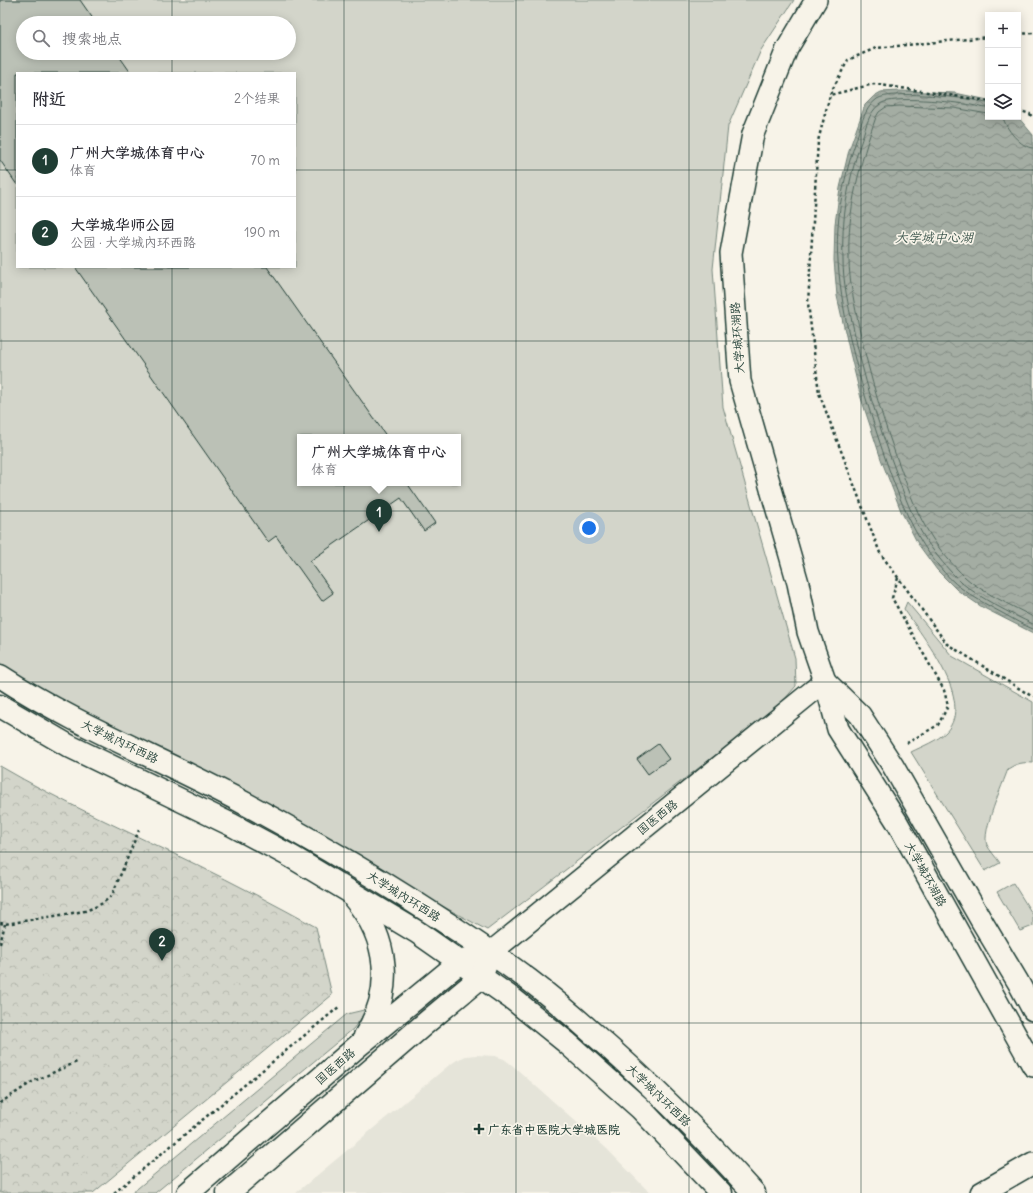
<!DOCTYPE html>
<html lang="zh">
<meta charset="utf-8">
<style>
:root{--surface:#fff;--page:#f2f2f3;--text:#2b2b33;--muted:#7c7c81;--line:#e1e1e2;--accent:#1f3d34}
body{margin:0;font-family:Delius,"LXGW WenKai TC",sans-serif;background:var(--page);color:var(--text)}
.controls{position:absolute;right:12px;top:12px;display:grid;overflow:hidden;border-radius:0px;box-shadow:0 2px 10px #0003}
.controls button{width:36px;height:36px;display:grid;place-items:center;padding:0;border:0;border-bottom:1px solid var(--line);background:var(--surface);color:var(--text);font:20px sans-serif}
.you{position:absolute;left:589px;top:528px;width:14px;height:14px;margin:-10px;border:3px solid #fff;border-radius:50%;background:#1a73e8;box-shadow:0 0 0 6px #1a73e833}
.badge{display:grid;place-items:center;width:26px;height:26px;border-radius:50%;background:var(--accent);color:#fff;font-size:13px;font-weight:700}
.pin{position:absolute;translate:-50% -33px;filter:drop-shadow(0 1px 2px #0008)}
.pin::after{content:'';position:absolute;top:21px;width:14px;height:12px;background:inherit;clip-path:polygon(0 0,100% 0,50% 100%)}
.popup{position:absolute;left:297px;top:434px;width:164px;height:52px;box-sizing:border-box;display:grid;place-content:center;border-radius:0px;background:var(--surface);filter:drop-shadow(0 1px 3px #0005);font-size:13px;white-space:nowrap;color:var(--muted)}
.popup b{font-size:15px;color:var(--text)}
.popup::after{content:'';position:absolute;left:50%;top:100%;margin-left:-8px;border:8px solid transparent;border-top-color:var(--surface)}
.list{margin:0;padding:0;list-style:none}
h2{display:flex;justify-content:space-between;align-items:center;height:52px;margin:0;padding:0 16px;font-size:17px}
h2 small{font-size:13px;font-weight:400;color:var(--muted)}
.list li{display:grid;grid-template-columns:26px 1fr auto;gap:12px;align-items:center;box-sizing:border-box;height:72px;padding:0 16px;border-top:1px solid var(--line)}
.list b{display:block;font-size:15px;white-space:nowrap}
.list p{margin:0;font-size:13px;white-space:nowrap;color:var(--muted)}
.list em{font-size:13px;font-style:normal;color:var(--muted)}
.icon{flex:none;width:22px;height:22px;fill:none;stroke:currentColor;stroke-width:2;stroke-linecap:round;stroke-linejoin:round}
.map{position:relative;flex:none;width:1033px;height:1193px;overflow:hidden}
.search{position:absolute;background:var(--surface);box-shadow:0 2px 10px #0003;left:16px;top:16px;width:280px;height:44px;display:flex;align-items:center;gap:10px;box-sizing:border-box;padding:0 14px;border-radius:22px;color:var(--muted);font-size:15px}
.panel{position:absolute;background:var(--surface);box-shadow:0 2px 10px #0003;left:16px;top:72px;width:280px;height:196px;border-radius:0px}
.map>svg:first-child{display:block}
.built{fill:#e5e4d9}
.green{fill:#d3d5ca;stroke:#79897f;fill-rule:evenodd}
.forest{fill:url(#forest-crowns);stroke:#79897f}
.water{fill:url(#water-waves);stroke:#6f8077}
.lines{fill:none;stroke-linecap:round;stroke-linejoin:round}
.shore{stroke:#546a60;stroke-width:1}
.building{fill:#bbc1b6;stroke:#1f3d34}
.minor-casing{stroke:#1f3d34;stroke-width:24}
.major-casing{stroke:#1f3d34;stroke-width:25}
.path{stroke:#1f3d34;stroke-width:2.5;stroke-dasharray:3 3;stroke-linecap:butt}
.minor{stroke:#f7f3e8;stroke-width:21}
.major{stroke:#f7f3e8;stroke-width:22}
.grid{fill:none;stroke:#1f3d34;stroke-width:1;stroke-opacity:0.55}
.poi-dot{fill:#1f3d34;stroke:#f7f3e8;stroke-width:1.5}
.labels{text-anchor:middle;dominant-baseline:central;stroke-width:3.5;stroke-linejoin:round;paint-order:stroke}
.street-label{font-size:12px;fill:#1f3d34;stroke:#f7f3e8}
.poi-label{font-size:12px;font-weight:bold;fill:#1f3d34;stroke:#f7f3e8;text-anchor:start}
.water-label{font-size:13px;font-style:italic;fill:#405950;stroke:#f7f3e8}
</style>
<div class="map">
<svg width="1033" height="1193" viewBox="0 0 1033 1193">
<defs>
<pattern id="forest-crowns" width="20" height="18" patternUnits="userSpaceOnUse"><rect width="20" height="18" fill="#d3d5ca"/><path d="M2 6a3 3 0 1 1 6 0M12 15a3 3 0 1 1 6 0" fill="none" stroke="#b5b8ae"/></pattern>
<pattern id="water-waves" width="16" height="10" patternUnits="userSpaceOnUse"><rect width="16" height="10" fill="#a4ada3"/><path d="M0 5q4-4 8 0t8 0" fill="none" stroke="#858e86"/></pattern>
</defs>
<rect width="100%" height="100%" fill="#f7f3e8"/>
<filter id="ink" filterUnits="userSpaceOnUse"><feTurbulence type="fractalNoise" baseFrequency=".025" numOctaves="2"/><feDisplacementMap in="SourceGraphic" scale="8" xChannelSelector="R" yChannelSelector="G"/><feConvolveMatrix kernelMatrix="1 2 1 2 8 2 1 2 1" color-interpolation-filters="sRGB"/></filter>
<g filter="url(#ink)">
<polygon class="built" points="476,1055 495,1056 504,1059 512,1065 607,1149 650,1193 296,1193 448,1066 457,1060 466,1056"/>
<g class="green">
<path d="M0,0H794L761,50L728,126L713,269L723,407L795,658L796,686L777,708L487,930L0,669ZM23,23H289V53H23ZM17,73H295V267H17ZM300,437H458V483H300Z"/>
<path d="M907,602L952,656L1033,702V763C1023,762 1017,763 1008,769C1003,784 981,832 987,845C990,851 996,857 1000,863L985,871L911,752C923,746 937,741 946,732C976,701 922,636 904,609Z"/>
<polygon points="1013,883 1033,915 1033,926 1020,931 997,892"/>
<polygon points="368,1009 353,1029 155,1193 132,1193 347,1014"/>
</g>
<path class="forest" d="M0,766C63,803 129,832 195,864C236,884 276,905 316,927L332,995L93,1193H0Z"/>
<polygon class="water" points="899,91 955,93 988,100 988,117 1018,117 1033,135 1033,633 982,607 957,590 937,570 918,544 901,511 881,459 861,398 849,349 837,296 834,260 835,224 840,188 849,150 865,105 874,96 881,92"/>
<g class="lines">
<g class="shore">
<path d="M988,103C983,103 979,101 974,100C956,97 891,90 877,99C863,109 860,129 855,144C843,179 835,224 838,261C842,321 860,381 878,437C890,473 902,509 921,541C930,556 946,577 961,588C974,598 989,606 1004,614C1013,619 1023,625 1033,629"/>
<path d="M988,108C982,108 977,106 971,105C954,102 892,95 880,104C868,112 865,131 860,145C848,181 841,221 843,260C843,282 848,304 853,326C863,376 878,424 896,472C904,495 913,519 926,540C936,555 949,571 962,583C980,598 1011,614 1033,624"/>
<path d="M988,114L954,108L899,106L886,107L879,112L876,117C860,163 847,210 849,259C849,282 855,305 859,327C870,377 884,425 902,472C910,494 918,516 931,536C940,551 953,565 965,577C981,592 1013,606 1033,617"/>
<path d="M1003,117C1005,128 1021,148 1033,148"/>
</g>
</g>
<g class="building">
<polygon points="0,0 80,0 96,23 23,23 23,53 117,53 131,73 17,73 17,185 0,160"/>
<polygon points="75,267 267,267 387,437 300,437 300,483 407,483 435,523 424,531 401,498 310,561 333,593 322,601 276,536 268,542"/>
<polygon points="658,744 669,759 648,774 637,759"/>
</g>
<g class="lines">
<defs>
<g id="minor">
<polyline points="816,0 787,49 753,134 731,253 740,381 798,583 808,632 825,681 838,729 897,822 1033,1066"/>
<polyline points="825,681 860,715 893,766 981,920 1018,982 1033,1010"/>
<polyline points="490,953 825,681"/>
<polyline points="981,1193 1033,1163"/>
</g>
<g id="major">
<path d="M0,676C78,727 165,760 246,804C344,857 439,914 529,980C550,996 570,1013 589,1030C648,1081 702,1135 754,1193"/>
<polyline points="0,706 69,746 232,825 292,857 417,932 514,1000 566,1042 640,1108 721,1193"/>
<path d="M354,898C389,939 394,990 365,1036"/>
<polyline points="188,1193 359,1045 460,962 473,958"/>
<polyline points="228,1193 428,1021 481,977 486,964"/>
</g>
</defs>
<use href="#minor" class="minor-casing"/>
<use href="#major" class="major-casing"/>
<g class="path">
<polyline points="1018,34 1033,33"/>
<polyline points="830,94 848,60 876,48 988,37"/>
<polyline points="988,101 874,84 830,95 818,141 808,303 819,393 880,553 947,644 1033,697"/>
<polyline points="1018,110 1030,114 1033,118"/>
<polyline points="898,578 892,598 944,690 948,706 938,725 907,743"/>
<path d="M0,923L5,924L85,911C96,907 106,903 113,893L139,830"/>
<polyline points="0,944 5,924"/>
<polyline points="0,1103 32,1082 79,1061"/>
<polyline points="114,1193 340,1006"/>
</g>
<use href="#minor" class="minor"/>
<use href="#major" class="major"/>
</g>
</g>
<path class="grid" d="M172,0V23M344,0V1193M516,0V1193M689,0V1193M861,0V1193M172,53V73M0,170H17M295,170H1033M172,267V1193M0,341H1033M0,511H1033M0,682H1033M0,852H1033M0,1023H1033"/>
<path class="poi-dot" d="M477 1123h4v4h4v4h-4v4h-4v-4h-4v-4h4z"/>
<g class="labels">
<g class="street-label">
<text transform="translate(737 338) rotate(-94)">大学城环湖路</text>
<text transform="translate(120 741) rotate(26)">大学城内环西路</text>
<text transform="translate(657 817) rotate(-39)">国医西路</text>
<text transform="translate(926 874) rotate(61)">大学城环湖路</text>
<text transform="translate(404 896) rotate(32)">大学城内环西路</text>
<text transform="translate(335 1066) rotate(-41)">国医西路</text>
<text transform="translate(659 1095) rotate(44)">大学城内环西路</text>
</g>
<g class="poi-label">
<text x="488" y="1129">广东省中医院大学城医院</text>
</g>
<g class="water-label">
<text x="934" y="237">大学城中心湖</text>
</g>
</g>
</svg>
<div class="controls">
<button>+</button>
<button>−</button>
<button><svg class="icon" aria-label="layers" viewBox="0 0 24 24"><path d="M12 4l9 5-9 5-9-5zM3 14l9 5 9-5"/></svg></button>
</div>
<div class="you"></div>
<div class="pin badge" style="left:379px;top:532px">1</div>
<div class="popup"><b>广州大学城体育中心</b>体育</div>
<div class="pin badge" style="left:162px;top:961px">2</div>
<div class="search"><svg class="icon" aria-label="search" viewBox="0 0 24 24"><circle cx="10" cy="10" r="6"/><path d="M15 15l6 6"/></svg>搜索地点</div>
<section class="panel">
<h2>附近<small>2个结果</small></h2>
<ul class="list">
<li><span class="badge">1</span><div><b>广州大学城体育中心</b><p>体育</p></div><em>70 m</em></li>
<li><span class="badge">2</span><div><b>大学城华师公园</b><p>公园 · 大学城内环西路</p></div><em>190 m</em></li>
</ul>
</section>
</div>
